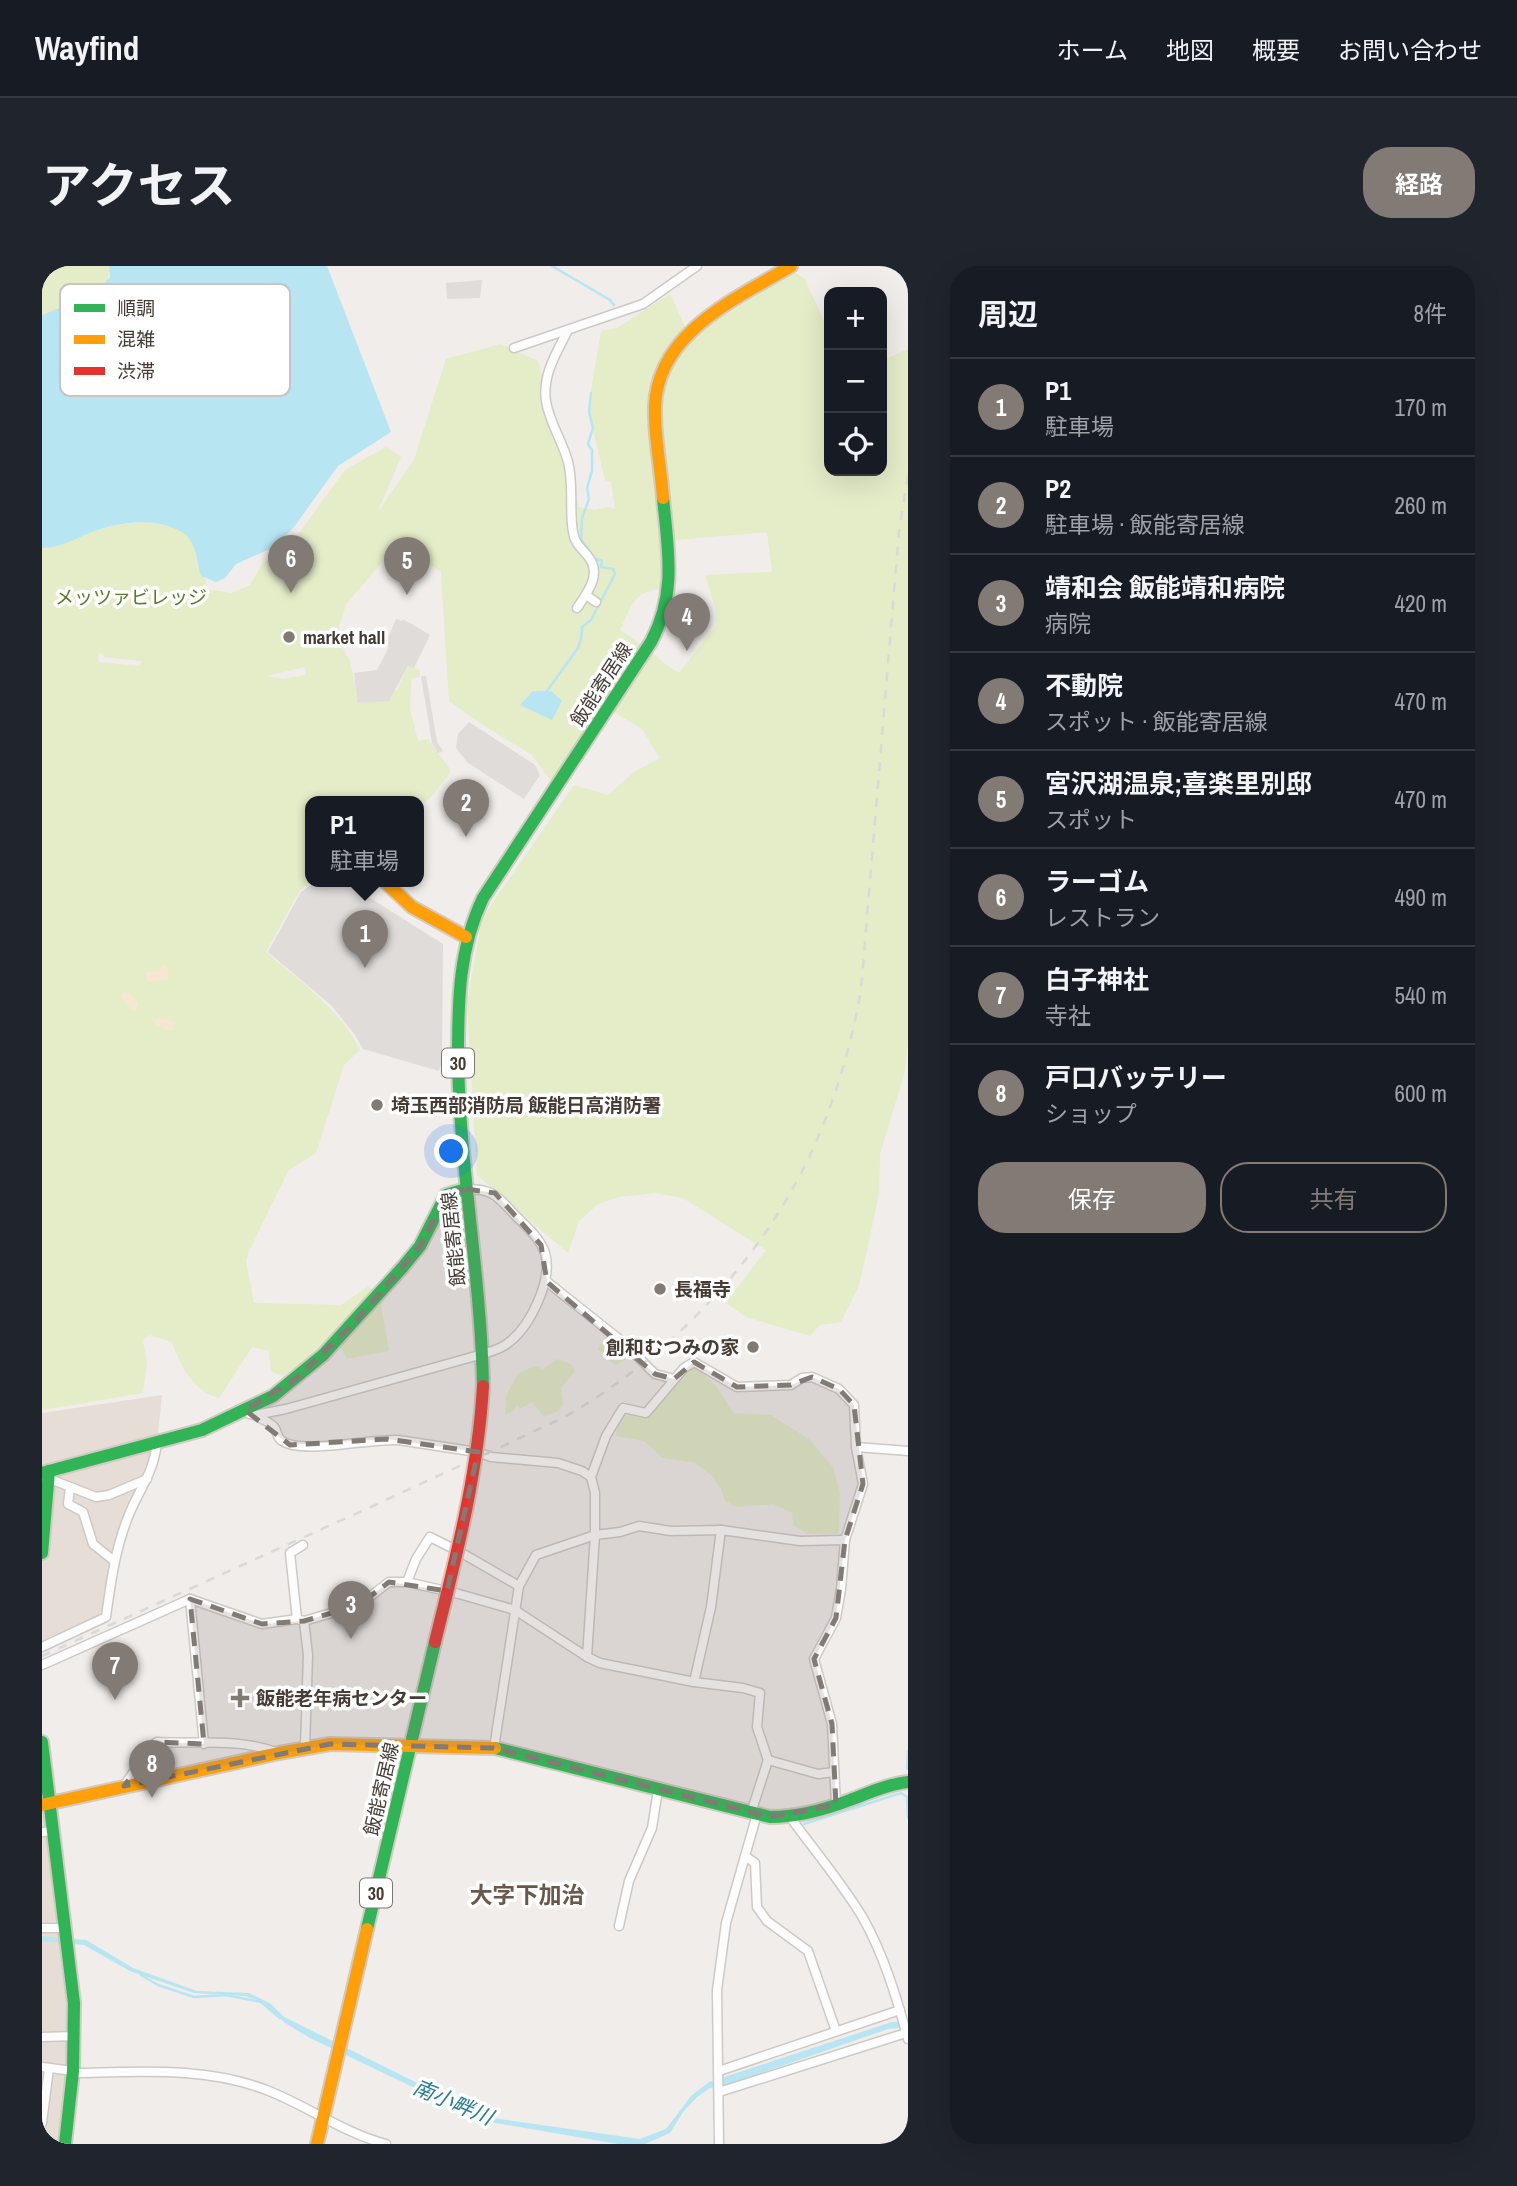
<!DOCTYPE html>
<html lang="ja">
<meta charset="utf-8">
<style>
:root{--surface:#171b24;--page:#20242c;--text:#f1f3f6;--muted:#9ea1a6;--line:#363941;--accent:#827a74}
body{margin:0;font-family:"Archivo Narrow","Noto Sans JP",sans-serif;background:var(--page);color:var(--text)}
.controls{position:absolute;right:21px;top:21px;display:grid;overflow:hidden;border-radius:14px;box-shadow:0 7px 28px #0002}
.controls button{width:63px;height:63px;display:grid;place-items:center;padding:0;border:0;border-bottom:2px solid var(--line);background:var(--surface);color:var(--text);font:35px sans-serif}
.you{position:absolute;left:410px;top:886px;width:24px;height:24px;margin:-18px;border:5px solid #fff;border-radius:50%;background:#1a73e8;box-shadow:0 0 0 10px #1a73e833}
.badge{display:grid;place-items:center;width:46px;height:46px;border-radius:50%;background:var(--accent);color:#fff;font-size:23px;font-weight:700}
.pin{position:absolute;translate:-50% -58px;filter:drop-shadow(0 2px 4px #0008)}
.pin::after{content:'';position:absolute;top:37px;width:24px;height:21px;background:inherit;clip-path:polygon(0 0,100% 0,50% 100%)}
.popup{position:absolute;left:263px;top:530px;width:119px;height:91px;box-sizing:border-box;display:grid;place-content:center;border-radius:14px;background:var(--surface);filter:drop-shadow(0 2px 5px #0005);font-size:23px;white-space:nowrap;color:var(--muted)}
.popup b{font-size:26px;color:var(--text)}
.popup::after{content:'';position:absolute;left:50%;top:100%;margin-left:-14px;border:14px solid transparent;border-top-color:var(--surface)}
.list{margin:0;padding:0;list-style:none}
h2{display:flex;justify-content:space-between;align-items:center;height:91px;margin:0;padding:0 28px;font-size:30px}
h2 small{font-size:23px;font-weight:400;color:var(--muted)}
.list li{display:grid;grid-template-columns:46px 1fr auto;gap:21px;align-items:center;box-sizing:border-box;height:98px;padding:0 28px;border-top:2px solid var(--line)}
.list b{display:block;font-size:26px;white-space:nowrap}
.list p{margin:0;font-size:23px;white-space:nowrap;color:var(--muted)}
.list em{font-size:23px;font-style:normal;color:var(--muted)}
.actions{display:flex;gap:14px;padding:21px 28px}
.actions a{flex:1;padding:16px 0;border:2px solid var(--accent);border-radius:28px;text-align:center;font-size:24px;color:var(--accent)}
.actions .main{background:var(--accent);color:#fff}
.icon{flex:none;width:38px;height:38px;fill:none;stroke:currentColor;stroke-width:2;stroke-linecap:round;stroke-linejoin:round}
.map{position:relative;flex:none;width:866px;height:1878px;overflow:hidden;border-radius:28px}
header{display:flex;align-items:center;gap:42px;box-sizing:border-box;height:98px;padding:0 35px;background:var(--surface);border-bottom:2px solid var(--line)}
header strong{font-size:33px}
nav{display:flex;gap:38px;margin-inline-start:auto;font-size:24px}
.intro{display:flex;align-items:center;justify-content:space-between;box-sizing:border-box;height:168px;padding:0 42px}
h1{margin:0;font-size:49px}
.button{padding:18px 32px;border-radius:28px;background:var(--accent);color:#fff;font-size:24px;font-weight:700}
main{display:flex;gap:42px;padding:0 42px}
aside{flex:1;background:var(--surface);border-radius:28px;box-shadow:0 7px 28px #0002}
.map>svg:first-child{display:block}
.residential{fill:#e5ddd6}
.green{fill:#e4ecc8;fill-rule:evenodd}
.sand{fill:#f6e7d2}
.parking{fill:#dfdcd9}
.water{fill:#b7e5f2}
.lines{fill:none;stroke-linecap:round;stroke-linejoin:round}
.stream{stroke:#b7e5f2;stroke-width:2.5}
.street-casing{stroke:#cdc9c6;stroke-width:11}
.fast-casing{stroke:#d1cac1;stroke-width:16}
.slow-casing{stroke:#d1cac1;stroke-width:16}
.street{stroke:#fdfcfc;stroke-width:8}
.fast{stroke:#30b455;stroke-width:12}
.slow{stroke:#ff9f0a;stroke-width:12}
.rail{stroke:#d9d9d8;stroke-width:2.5;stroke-dasharray:9 9;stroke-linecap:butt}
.jam-bridge-casing{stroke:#d4c5b6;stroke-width:16;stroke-linecap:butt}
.jam-bridge{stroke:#e5322d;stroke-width:12}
.marked{fill:#827a74;fill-opacity:0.2;stroke:#827a74;stroke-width:5;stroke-dasharray:14 9;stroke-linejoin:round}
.poi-dot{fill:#827a74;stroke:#fff;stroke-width:2.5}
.labels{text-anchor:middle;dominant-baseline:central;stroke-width:7;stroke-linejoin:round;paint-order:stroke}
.shield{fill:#fff;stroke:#7e7672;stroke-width:2}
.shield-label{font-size:18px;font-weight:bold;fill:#473c35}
.park-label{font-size:19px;fill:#577c24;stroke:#fff}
.poi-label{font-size:19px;font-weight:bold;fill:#473c35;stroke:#fff;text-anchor:start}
.street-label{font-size:19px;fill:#473c35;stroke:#fff}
.water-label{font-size:21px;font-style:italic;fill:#237d98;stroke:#fff}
.quarter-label{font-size:23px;font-weight:bold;fill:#6a584b;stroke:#fff}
.key{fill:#fff;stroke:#c8c4c2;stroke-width:2}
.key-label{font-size:19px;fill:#473c35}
</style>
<header>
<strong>Wayfind</strong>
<nav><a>ホーム</a><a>地図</a><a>概要</a><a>お問い合わせ</a></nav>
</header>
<div class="intro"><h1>アクセス</h1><a class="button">経路</a></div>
<main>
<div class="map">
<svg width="866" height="1878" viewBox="0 0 866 1878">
<rect width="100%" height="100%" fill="#f0edea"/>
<g class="residential">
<polygon points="120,1129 115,1177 89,1244 64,1351 0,1381 0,1147"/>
<polygon points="0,1476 28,1709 23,1878 0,1878"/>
</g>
<g class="green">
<path d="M0,0H67C73,28 20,41 0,49Z"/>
<path d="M751,6L762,12L783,57H787V205H840V95L866,83V771L863,805L838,888L837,927L826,980L817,1019L799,1056L778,1059L768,1070L704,1051L684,1037L724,984L641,932L613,927L577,931L556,938L537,955L526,987L435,909L425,737L440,652L532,519L566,529L592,506L618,492L600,463L560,439L509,515L489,488L444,461L407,435L399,306L356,278L304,338L296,364L300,381L308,395L317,437L355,424L367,399L378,404V410L369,413L368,443L376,475L386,473L408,503V507L388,532L377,541V536H269V616L258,624L224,686C258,716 298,743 318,784L302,799L274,887L246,905L207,985L204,995L212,1037L299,1039L327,1020L338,1033L347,1085L305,1093L298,1080L240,1110L229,1105L227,1085L210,1081L177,1132C152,1126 138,1099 130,1076L108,1069L101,1074L105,1098L101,1127L0,1144V282C21,282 37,270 57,264C81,256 125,250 146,270C158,282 150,303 164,314V323L190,327L208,319L220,298L238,286L258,266L303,204L344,181L359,191L335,247L372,194L404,93L459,78L496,95L537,241L553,244L566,241L573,243L569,216L563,214L546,142L559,65L575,62L628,28L648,71ZM725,266L730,306L663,309L674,344V360L637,407C616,394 599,377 578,364C590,339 592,323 623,323L621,288L634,274ZM57,386L63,391L100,395L97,400L56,396ZM263,401L264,409L242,413L224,410Z"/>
<polygon points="566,1068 589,1087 589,1091 573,1099 556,1083"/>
<polygon points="515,1093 529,1098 533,1105 519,1122 521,1139 516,1145 502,1151 490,1136 478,1143 476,1139 469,1147 463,1148 464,1130 476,1107 493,1100 501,1103"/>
<polygon points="653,1099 674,1120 692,1147 729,1149 767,1173 791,1201 798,1226 797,1265 795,1268 765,1268 751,1259 750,1247 731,1238 694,1241 683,1235 679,1223 671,1211 654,1197 621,1192 602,1175 573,1170 580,1149 602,1150"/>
</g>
<g class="sand">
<polygon points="121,700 126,703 126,713 108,716 104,713 103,706 115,705"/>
<polygon points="81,725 89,728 96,737 94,745 90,744 79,731"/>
<polygon points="117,751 134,756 132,764 126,765 115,760 112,755"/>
</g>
<g class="parking">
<polygon points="440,14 438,32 405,33 404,17"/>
<polygon points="354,353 360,355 361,353 388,369 372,402 366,400 347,435 316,437 312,407 335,404 347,381 343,379"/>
<polygon points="379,410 384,410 395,476 401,485 396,487 390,477"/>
<polygon points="427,456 493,499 498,509 482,533 426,497 414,482 416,468"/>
<polygon points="273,616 303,616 401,678 400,795 397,805 321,783 313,769 290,740 226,686 259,626"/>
</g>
<g class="water">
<path d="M67,0H285L349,166L296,200L252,261L232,281L194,298L183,312L174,316L159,310C155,299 155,284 148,274C144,266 134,263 126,260C104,253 78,257 56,264C37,270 21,282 0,282V49L52,28L68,11Z"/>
<polygon points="491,425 509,425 520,435 510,454 478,439"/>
<polygon points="0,1670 44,1674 91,1702 155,1725 207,1727 229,1738 242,1751 444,1851 598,1873 624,1863 649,1830 667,1816 850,1756 866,1756 866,1761 846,1763 682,1820 668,1822 655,1831 641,1846 628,1867 603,1878 576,1878 442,1855 268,1772 243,1757 221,1736 203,1730 152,1727 88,1705 42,1679 0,1675"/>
</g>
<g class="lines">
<g class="stream">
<polyline points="510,0 568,34 572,39"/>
<polyline points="505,425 536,382 539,373 540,361 549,354 573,308 571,303 559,301 560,295 552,292 539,273 540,252 547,233 545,222 550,205 550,184 546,178 551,162 547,146 549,127"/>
<polyline points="865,1503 866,1485"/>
<polyline points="762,1558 859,1527 865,1531 866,1552"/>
<polyline points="99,1709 116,1719 152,1731 184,1729 219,1736 238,1752"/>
</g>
<defs>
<g id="street">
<path d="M526,64C515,86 500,109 504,135C507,156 521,176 526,196C532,218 527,244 531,266C532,276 539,282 545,289C561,307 546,326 535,342"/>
<polyline points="472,82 601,38 655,0"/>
<polyline points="544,329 554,336"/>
<polyline points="504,1015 582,1077 613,1108 632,1113"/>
<path d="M203,1144L207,1148L213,1149L244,1143L441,1088C450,1085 459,1083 466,1077C488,1061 511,1014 503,987C498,972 484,960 473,949C455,930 452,923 424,923"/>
<path d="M213,1149C219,1153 228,1156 232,1161C236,1166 234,1171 240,1175C261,1189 329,1172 356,1174L435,1186L449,1191L516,1197L540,1205L549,1211L553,1227V1269L545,1391L558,1397L652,1416L701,1422L718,1427L715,1461L726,1494L709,1547"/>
<polyline points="814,1181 866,1185"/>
<polyline points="549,1211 564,1170 581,1142 604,1147 642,1102 652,1096 695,1121 749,1119 760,1112 770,1111 797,1123 812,1139 814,1181 821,1218 803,1274 799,1323 794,1352 772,1393 790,1458 794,1539"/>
<polyline points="8,1213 54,1231 67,1229 105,1213"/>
<polyline points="28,1222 26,1238 41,1246 51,1278 71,1294"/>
<polyline points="365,1316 374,1293 388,1271 418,1286 477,1320"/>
<polyline points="148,1333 162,1478"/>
<polyline points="255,1353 248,1287 261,1279"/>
<polyline points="262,1355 266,1389 263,1482"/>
<path d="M0,1381L64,1351C69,1314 74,1278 89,1244C101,1217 111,1207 115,1177"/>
<polyline points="0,1399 148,1333 220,1358 255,1353 262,1355 317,1339 347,1316 365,1316 417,1328 473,1344 545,1391"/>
<polyline points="652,1416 669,1341 679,1264"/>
<polyline points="452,1482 477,1320 494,1289 553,1269 578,1266 597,1260 629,1265 679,1264 758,1275 803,1274"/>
<polyline points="726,1494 776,1508 792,1506"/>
<path d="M82,1520L109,1480L115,1476C156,1478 195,1472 234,1486"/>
<path d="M748,1551C772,1584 800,1617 821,1652C842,1689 855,1733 866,1773"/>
<polyline points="0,1566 12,1565"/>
<polyline points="703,1590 713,1597 715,1641 725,1655 766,1685 794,1765"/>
<polyline points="577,1660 587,1615 610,1562 616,1524"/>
<polyline points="0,1662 24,1662"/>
<polyline points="0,1771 33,1770"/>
<polyline points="0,1801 31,1805"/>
<polyline points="677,1805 858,1744"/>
<path d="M31,1807C96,1806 165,1800 227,1825C267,1841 302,1867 344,1878"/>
<polyline points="677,1826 864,1767"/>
<polyline points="0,1857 7,1802"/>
<polyline points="677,1878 675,1724 684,1657 715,1548"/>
</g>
<g id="fast">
<path d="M441,1120C439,1009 417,900 416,789C416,734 417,682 441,632L609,376C635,327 626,284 621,232"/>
<polyline points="0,1207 160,1164 231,1130 281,1089 360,1002 378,980 404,929 424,923"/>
<polyline points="0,1287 7,1205"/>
<polyline points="0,1476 32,1737 31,1805 23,1878"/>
<path d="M453,1482L728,1551C756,1551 782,1544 808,1534C827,1527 846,1518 866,1516"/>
<polyline points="325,1663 393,1376"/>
</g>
<g id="slow">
<path d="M621,232C619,202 612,170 613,140C616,66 694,33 749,0"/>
<polyline points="343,616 370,641 424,671"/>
<polyline points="0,1539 237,1487 288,1478 453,1482"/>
<polyline points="275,1878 325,1663"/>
</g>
</defs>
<use href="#street" class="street-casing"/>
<use href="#fast" class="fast-casing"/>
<use href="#slow" class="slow-casing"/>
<use href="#street" class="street"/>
<use href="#fast" class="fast"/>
<use href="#slow" class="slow"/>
<path class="rail" d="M0,1390C110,1340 220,1290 331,1240C380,1217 429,1195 478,1172C496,1163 516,1155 533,1145C639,1081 729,983 777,869C797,822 810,774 819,724L857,265L866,210"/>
<defs>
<path id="jam-bridge" d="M393,1376C414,1291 436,1208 441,1120"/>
</defs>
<use href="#jam-bridge" class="jam-bridge-casing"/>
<use href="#jam-bridge" class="jam-bridge"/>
</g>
<path class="marked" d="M424,923L453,927L499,979L505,1016L613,1108L632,1113L652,1096L695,1121L749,1119L770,1111L797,1123L812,1139L821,1218L803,1274L794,1352L772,1393L790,1458L794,1539L728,1551L452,1482L288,1478L82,1520L115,1476L162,1478L148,1333L220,1358L262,1355L317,1339L347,1316L405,1325L436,1186L345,1173L248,1179L203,1144L252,1114L309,1060L378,980L404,929Z"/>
<g class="poi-dot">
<circle cx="247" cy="371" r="7"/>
<circle cx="335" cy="839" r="7"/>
<circle cx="618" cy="1023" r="7"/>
<circle cx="711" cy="1081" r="7"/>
<path d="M194.5 1421.5h7v7h7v7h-7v7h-7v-7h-7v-7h7z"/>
</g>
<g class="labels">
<g class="shield">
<rect x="400" y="782.5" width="32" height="29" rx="5"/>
<rect x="318" y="1612.5" width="32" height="29" rx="5"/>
</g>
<g class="shield-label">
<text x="416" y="797">30</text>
<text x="334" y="1627">30</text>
</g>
<g class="park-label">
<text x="89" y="331">メッツァビレッジ</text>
</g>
<g class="poi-label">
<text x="261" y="371">market hall</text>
<text x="349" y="839">埼玉西部消防局 飯能日高消防署</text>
<text x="632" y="1023">長福寺</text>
<text x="697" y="1081" text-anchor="end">創和むつみの家</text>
<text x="214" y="1432">飯能老年病センター</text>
</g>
<g class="street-label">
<text transform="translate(559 418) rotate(-57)">飯能寄居線</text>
<text transform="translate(411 973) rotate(-96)">飯能寄居線</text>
<text transform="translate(339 1523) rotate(-77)">飯能寄居線</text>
</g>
<g class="water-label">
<text transform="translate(411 1836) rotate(23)">南小畔川</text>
</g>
<g class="quarter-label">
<text x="485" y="1628">大字下加治</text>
</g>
</g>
<rect x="18" y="18" width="230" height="112" rx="10" class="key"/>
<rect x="32" y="38" width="31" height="8" fill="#30b455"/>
<rect x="32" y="69" width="31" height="9" fill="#ff9f0a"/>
<rect x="32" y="101" width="31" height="8" fill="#e5322d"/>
<g class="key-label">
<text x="75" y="49">順調</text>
<text x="75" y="80">混雑</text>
<text x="75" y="112">渋滞</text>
</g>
</svg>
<div class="controls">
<button>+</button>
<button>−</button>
<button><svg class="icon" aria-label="locate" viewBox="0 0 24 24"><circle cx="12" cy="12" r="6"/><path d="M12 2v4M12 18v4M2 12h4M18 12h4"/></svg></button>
</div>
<div class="you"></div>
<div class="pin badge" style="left:323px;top:702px">1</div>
<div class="popup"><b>P1</b>駐車場</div>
<div class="pin badge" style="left:424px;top:571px">2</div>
<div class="pin badge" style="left:309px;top:1373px">3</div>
<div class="pin badge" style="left:645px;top:385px">4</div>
<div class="pin badge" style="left:365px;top:329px">5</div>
<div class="pin badge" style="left:249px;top:327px">6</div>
<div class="pin badge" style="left:73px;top:1434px">7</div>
<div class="pin badge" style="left:110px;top:1532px">8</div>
</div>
<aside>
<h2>周辺<small>8件</small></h2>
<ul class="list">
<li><span class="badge">1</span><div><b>P1</b><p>駐車場</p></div><em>170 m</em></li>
<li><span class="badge">2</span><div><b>P2</b><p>駐車場 · 飯能寄居線</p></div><em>260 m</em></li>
<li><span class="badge">3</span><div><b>靖和会 飯能靖和病院</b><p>病院</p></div><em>420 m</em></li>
<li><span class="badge">4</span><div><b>不動院</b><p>スポット · 飯能寄居線</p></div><em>470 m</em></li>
<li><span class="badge">5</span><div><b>宮沢湖温泉;喜楽里別邸</b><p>スポット</p></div><em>470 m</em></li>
<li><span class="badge">6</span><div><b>ラーゴム</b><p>レストラン</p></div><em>490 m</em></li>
<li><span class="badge">7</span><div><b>白子神社</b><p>寺社</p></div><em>540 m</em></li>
<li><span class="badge">8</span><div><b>戸口バッテリー</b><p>ショップ</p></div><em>600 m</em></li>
</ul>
<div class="actions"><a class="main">保存</a><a>共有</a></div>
</aside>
</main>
